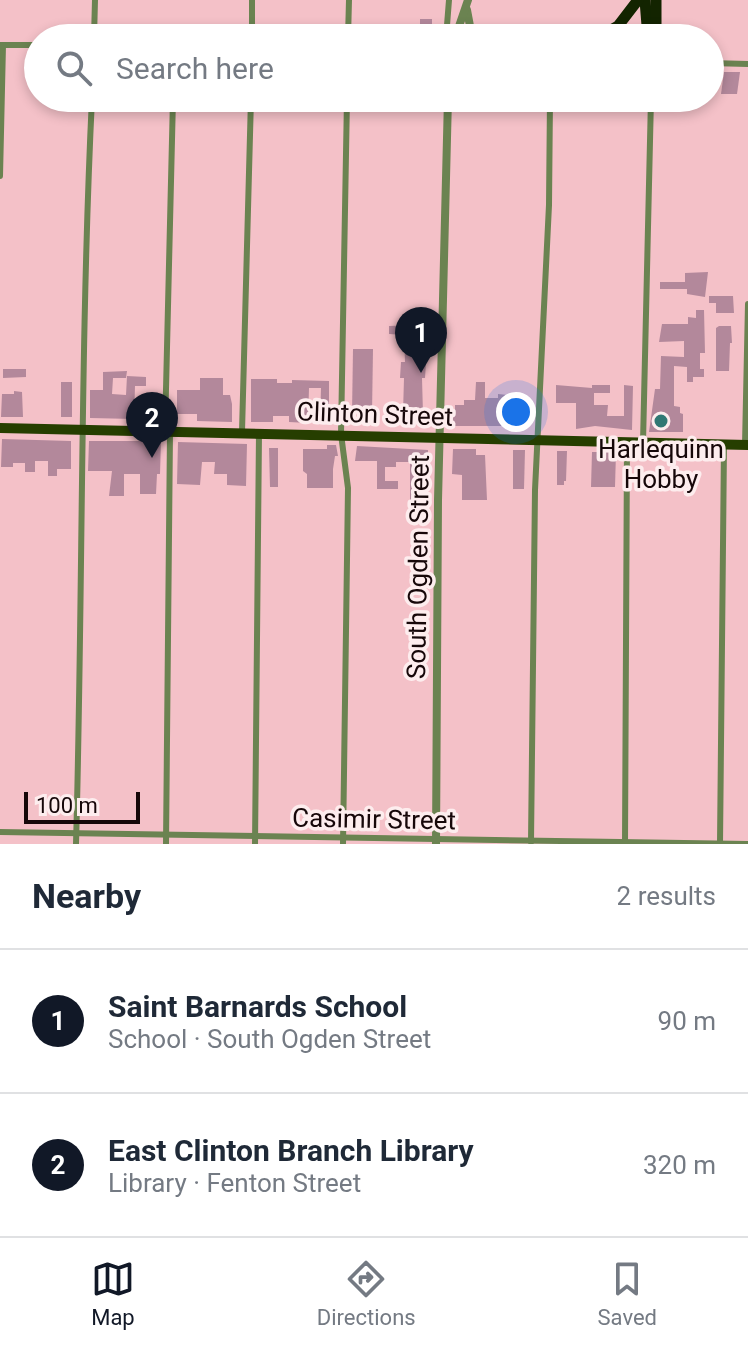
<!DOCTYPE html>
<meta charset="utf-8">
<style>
:root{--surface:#fff;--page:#f6f6f7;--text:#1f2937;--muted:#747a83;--line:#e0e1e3;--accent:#111827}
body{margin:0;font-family:Roboto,sans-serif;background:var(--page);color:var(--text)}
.scale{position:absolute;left:24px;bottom:20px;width:116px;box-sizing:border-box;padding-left:8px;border:4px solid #160709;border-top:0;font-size:22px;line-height:28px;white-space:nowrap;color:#160709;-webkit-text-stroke:6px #fdedee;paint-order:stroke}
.you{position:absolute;left:516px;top:412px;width:28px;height:28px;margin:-20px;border:6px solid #fff;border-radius:50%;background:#1a73e8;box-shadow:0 0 0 12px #1a73e833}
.badge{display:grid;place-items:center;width:52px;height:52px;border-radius:50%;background:var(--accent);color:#fff;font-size:26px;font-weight:700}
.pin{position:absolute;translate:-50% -66px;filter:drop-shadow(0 2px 4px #0008)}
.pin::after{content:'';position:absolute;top:42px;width:28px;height:24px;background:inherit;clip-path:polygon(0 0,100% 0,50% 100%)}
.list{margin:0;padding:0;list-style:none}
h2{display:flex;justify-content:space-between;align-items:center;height:104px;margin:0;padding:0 32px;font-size:34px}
h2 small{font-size:26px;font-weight:400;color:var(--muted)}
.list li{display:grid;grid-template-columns:52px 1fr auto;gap:24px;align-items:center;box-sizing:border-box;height:144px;padding:0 32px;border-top:2px solid var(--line)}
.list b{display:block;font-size:30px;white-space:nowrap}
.list p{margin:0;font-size:26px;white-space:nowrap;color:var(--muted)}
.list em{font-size:26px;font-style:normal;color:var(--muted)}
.icon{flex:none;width:44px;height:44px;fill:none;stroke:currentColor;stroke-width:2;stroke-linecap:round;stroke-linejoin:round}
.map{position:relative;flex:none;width:748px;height:844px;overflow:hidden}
.search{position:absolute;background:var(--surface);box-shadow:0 4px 12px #0003;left:24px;right:24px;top:24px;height:88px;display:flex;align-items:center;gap:20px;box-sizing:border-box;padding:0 28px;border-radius:44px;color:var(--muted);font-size:30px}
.sheet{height:392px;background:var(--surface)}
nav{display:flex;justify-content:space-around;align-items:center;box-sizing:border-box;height:112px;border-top:2px solid var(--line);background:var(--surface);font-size:22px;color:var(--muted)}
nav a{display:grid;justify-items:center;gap:4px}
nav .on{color:var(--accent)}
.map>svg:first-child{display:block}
.building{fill:#b3889b}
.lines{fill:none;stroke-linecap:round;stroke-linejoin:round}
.minor{stroke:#6b8351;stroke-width:6}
.tertiary{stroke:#6b8351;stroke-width:8}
.primary{stroke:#263e00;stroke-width:10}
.motorway{stroke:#132400;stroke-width:11}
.poi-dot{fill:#307874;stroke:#fdedee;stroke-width:3}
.labels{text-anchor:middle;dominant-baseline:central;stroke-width:7;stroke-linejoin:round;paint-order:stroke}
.street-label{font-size:26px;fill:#160709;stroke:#fdedee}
.poi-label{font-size:26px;fill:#160709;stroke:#fdedee}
</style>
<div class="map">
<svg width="748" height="844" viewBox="0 0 748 844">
<rect width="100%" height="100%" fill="#f4c1c8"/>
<g class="building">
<rect x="420" y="19" width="12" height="19"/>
<polygon points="724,72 740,72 737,94 721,94"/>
<polygon points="708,272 705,297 687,294 687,289 660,289 660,282 685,282 685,273"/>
<polygon points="709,296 733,296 734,313 716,313 716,303 709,303"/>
<polygon points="696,310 704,310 705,353 700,353 700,369 704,369 704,377 693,377 693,382 687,382 687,367 674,366 674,406 680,407 680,413 683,414 683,432 649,432 655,389 660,389 661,356 684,357 684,341 659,342 662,324 688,324 688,317 696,318"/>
<polygon points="414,325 416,335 422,335 421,363 426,363 425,378 422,378 423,414 407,414 403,413 404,378 400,378 401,362 405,362 404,335 389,334 389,326"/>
<polygon points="719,326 731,326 732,343 730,343 729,371 716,371 716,328"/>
<polygon points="353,349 373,349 372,414 352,414"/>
<polygon points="3,369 26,369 26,377 3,378"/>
<polygon points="127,371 126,378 113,378 112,394 126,395 127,376 146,377 146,386 135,386 134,419 90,418 90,390 103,390 103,372"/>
<polygon points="200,378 223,378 223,395 230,395 232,404 232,422 197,421 197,414 177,414 177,390 200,390"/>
<polygon points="251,379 277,379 277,383 292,383 292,380 329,381 329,423 320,423 321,388 309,388 308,423 289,422 289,416 273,416 273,422 251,422"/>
<rect x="61" y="382" width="11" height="35"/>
<polygon points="476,382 485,382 485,398 498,398 498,394 508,395 507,426 450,426 450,414 455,414 455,405 464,405 464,400 475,400"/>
<polygon points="556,385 592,388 592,385 610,385 610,393 594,393 594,405 608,405 607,416 624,416 624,385 633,386 632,430 595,426 576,429 576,403 556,403"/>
<polygon points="14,391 22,392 23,417 1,417 2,394 14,394"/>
<polygon points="2,439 71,441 71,469 57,469 57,476 48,476 48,461 35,461 35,472 25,472 25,463 13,463 13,467 1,467"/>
<polygon points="89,441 161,441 160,474 157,474 156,494 140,494 140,474 124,474 124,496 109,496 112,471 88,471"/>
<polygon points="178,442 247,444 246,486 227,485 227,474 214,474 215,462 202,462 200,485 177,484"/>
<polygon points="327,445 336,445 338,456 335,456 333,469 333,488 307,488 307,474 303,471 303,449 327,449"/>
<polygon points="357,446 428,450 428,490 418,490 418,502 410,502 410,462 396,462 396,467 385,467 385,481 398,481 398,489 377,489 377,461 355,461"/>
<polygon points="269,448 278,448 278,487 270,487"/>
<polygon points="453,449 476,449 476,455 485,455 487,500 462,500 462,475 452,474"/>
<polygon points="513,450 525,450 524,489 513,489"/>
<polygon points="557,451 567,451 566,481 564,481 564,485 557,485"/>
<polygon points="592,452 616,452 615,487 591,487"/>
</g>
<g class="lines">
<g class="minor">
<polyline points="94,38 95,0"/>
<polyline points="252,38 252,0"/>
<polyline points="348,38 349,0"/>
<polyline points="446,38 449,0"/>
<polyline points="0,45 38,45"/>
<polyline points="710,63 748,64"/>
<polyline points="0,176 3,45"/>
<polyline points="165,431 173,98"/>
<polyline points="242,432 251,98"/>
<polyline points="643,443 651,98"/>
<polyline points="745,445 748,304"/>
<polyline points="0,832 748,844"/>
<polyline points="531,842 535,490 549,205 550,98"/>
<polyline points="625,843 627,443"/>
<path d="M76,844C83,595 80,347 92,98"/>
<polyline points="166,844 170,432"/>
<polyline points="255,844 259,433"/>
<polyline points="343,844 348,488 341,434 347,98"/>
<polyline points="720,844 724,445"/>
</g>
<g class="tertiary">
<polyline points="467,10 470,26 475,38"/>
<polyline points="455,38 468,0"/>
<polyline points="436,844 438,500 448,98"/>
</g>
<polyline class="primary" points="0,428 748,445"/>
<g class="motorway">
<polyline points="645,0 648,38"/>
<polyline points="656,0 656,38"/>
<polyline points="597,38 618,26 638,0"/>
</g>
</g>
<circle class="poi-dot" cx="661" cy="421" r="8"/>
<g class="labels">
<g class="street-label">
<text transform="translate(375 414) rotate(2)">Clinton Street</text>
<text transform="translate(418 567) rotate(-89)">South Ogden Street</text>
<text transform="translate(374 819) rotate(1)">Casimir Street</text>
</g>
<g class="poi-label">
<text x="661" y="449">Harlequinn<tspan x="661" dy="30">Hobby</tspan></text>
</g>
</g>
</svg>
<div class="scale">100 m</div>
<div class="you"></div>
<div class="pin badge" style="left:421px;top:373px">1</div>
<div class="pin badge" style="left:152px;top:458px">2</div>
<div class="search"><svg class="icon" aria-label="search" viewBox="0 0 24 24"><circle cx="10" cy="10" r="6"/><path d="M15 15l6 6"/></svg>Search here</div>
</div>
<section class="sheet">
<h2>Nearby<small>2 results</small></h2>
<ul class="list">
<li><span class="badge">1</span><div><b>Saint Barnards School</b><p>School · South Ogden Street</p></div><em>90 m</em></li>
<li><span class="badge">2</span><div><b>East Clinton Branch Library</b><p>Library · Fenton Street</p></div><em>320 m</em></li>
</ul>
</section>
<nav>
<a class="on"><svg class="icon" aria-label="map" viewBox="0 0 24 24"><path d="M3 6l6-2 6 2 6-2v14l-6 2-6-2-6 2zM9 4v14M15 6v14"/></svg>Map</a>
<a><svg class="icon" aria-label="directions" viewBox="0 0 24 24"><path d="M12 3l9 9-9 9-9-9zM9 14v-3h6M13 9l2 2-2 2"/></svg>Directions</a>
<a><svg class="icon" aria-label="saved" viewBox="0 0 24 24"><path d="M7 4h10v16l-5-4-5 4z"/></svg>Saved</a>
</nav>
